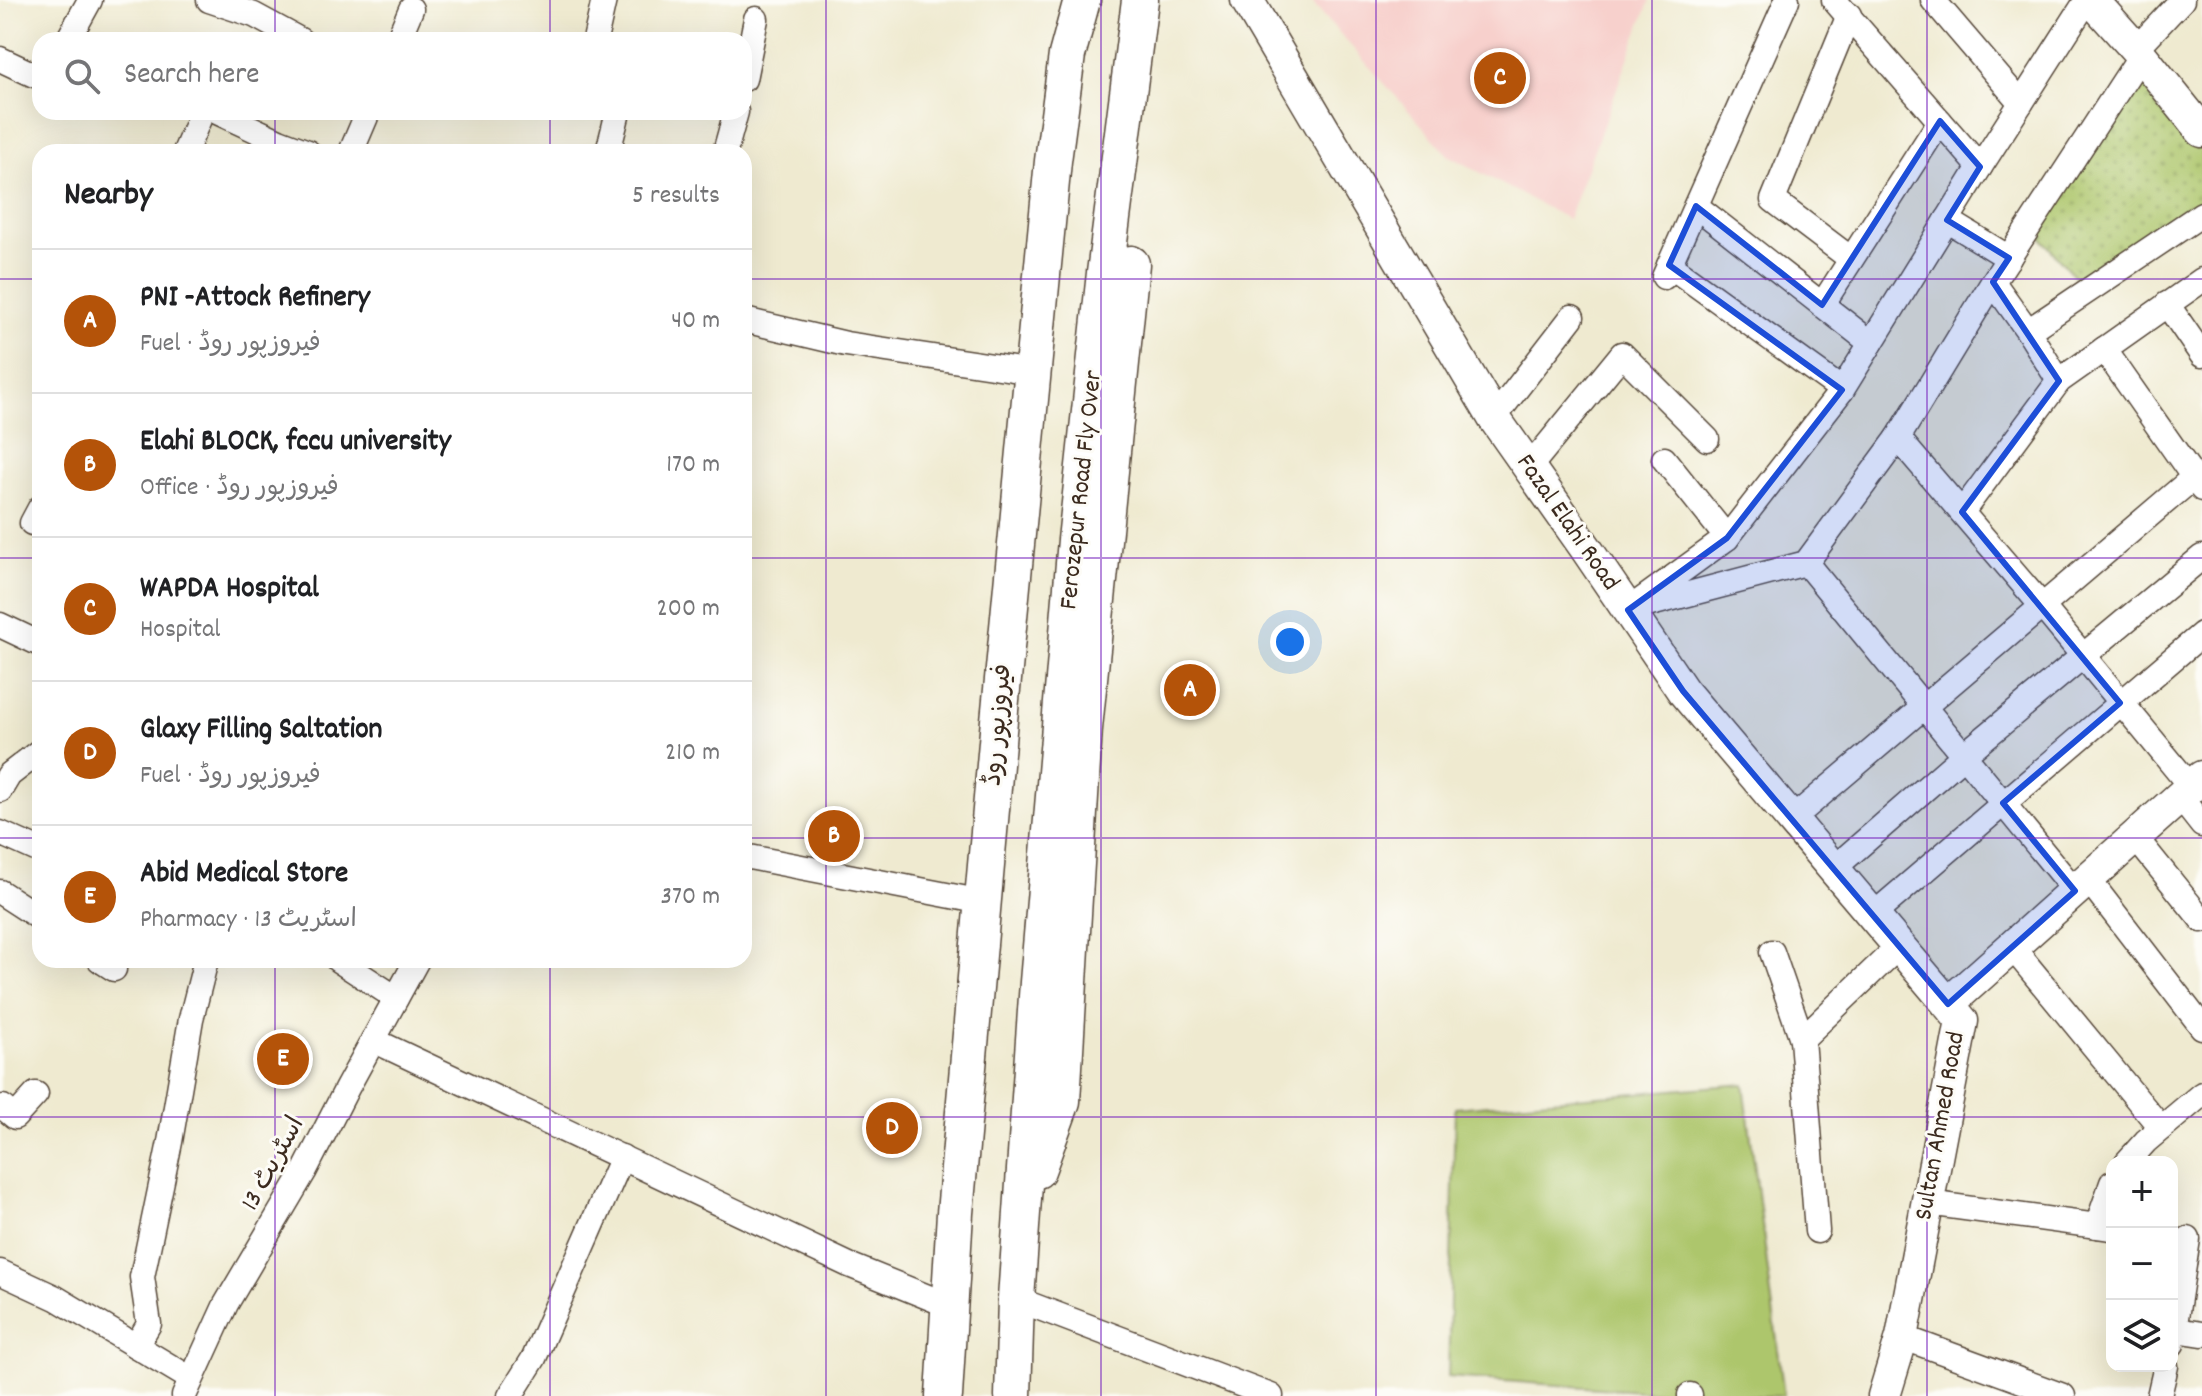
<!DOCTYPE html>
<meta charset="utf-8">
<style>
:root{--surface:#fff;--page:#f2f2f2;--text:#202124;--muted:#757577;--line:#e0e0e0;--accent:#b45309}
body{margin:0;font-family:Dekko,"Playpen Sans Arabic",sans-serif;background:var(--page);color:var(--text)}
.controls{position:absolute;right:24px;bottom:24px;display:grid;overflow:hidden;border-radius:16px;box-shadow:0 8px 32px #0002}
.controls button{width:72px;height:72px;display:grid;place-items:center;padding:0;border:0;border-bottom:2px solid var(--line);background:var(--surface);color:var(--text);font:40px sans-serif}
.you{position:absolute;left:1290px;top:642px;width:28px;height:28px;margin:-20px;border:6px solid #fff;border-radius:50%;background:#1a73e8;box-shadow:0 0 0 12px #1a73e833}
.badge{display:grid;place-items:center;width:52px;height:52px;border-radius:50%;background:var(--accent);color:#fff;font-size:26px;font-weight:700}
.pin{position:absolute;translate:-50% -50%;border:4px solid #fff;box-shadow:0 2px 8px #0006}
.list{margin:0;padding:0;list-style:none}
h2{display:flex;justify-content:space-between;align-items:center;height:104px;margin:0;padding:0 32px;font-size:34px}
h2 small{font-size:26px;font-weight:400;color:var(--muted)}
.list li{display:grid;grid-template-columns:52px 1fr auto;gap:24px;align-items:center;box-sizing:border-box;height:144px;padding:0 32px;border-top:2px solid var(--line)}
.list b{display:block;font-size:30px;white-space:nowrap}
.list p{margin:0;font-size:26px;white-space:nowrap;color:var(--muted)}
.list em{font-size:26px;font-style:normal;color:var(--muted)}
.icon{flex:none;width:44px;height:44px;fill:none;stroke:currentColor;stroke-width:2;stroke-linecap:round;stroke-linejoin:round}
.map{position:relative;flex:none;width:2202px;height:1396px;overflow:hidden}
.search{position:absolute;background:var(--surface);box-shadow:0 8px 32px #0002;left:32px;top:32px;width:720px;height:88px;display:flex;align-items:center;gap:20px;box-sizing:border-box;padding:0 28px;border-radius:24px;color:var(--muted);font-size:30px}
.panel{position:absolute;background:var(--surface);box-shadow:0 8px 32px #0002;left:32px;top:144px;width:720px;height:824px;border-radius:24px}
.map>svg:first-child{display:block}
.built{fill:#f7d0cc}
.green{fill:#adc66c;stroke:#747845;stroke-width:2}
.park{fill:url(#park-dots);stroke:#747845;stroke-width:2}
.lines{fill:none;stroke-linecap:round;stroke-linejoin:round}
.street-casing{stroke:#564739;stroke-width:27}
.secondary-casing{stroke:#564739;stroke-width:35}
.primary-casing{stroke:#564739;stroke-width:39}
.street{stroke:#fff;stroke-width:24}
.secondary{stroke:#fff;stroke-width:32}
.primary{stroke:#fff;stroke-width:36}
.marked{fill:#1d4ed8;fill-opacity:0.2;stroke:#1d4ed8;stroke-width:6;stroke-linejoin:round}
.grid{fill:none;stroke:#7b2cbf;stroke-width:2;stroke-opacity:0.55}
.labels{text-anchor:middle;dominant-baseline:central;stroke-width:6;stroke-linejoin:round;paint-order:stroke}
.street-label{font-size:26px;fill:#3b2a1e;stroke:#fdfcf7}
</style>
<div class="map">
<svg width="2202" height="1396" viewBox="0 0 2202 1396">
<defs>
<pattern id="park-dots" width="8" height="8" patternUnits="userSpaceOnUse" patternTransform="scale(2)"><rect width="8" height="8" fill="#adc66c"/><path d="M2 2h.1M6 6h.1" fill="none" stroke="#8ea158" stroke-width="1.8" stroke-linecap="round"/></pattern>
</defs>
<rect width="100%" height="100%" fill="#fdfcf7"/>
<filter id="ink" filterUnits="userSpaceOnUse"><feTurbulence type="fractalNoise" baseFrequency=".0125" numOctaves="2"/><feDisplacementMap in="SourceGraphic" scale="16" xChannelSelector="R" yChannelSelector="G"/><feConvolveMatrix kernelMatrix="1 2 1 2 8 2 1 2 1" color-interpolation-filters="sRGB"/></filter>
<filter id="wash" filterUnits="userSpaceOnUse"><feTurbulence type="fractalNoise" baseFrequency=".006" numOctaves="4" result="noise"/><feDisplacementMap in="SourceGraphic" scale="32" xChannelSelector="R" yChannelSelector="G"/><feGaussianBlur stdDeviation="1.8" result="paint"/><feColorMatrix in="noise" values="0 0 0 0 0 0 0 0 0 0 0 0 0 0 0 0 0 1.4 0 .05"/><feComposite in="paint" operator="in"/></filter>
<g filter="url(#wash)">
<rect width="100%" height="100%" fill="#efead0"/>
<polygon class="built" points="1310,0 1650,0 1568,219 1449,156"/>
<polygon class="green" points="1744,1084 1784,1396 1707,1396 1448,1377 1455,1108"/>
<polygon class="park" points="2141,55 2202,132 2202,214 2087,291 2030,225"/>
</g>
<g filter="url(#ink)">
<g class="lines">
<defs>
<g id="street">
<polyline points="209,0 254,15 300,40"/>
<polyline points="1834,0 1980,167"/>
<polyline points="1933,0 2021,103"/>
<polyline points="2087,0 1980,167 1842,390 1727,538 1628,610 1806,563 1898,438 1993,282 2028,331 2202,214"/>
<polyline points="1849,15 1773,200 1851,259"/>
<polyline points="68,40 90,0"/>
<polyline points="398,40 411,9"/>
<polyline points="595,40 604,0"/>
<polyline points="2136,49 2182,0"/>
<polyline points="0,59 34,75 40,71"/>
<polyline points="744,79 756,19"/>
<polyline points="217,112 279,141 308,152"/>
<polyline points="185,152 202,112"/>
<polyline points="351,152 368,112"/>
<polyline points="608,152 618,112"/>
<polyline points="725,152 736,112"/>
<polyline points="1696,206 1871,343"/>
<polyline points="1947,220 2009,258"/>
<polyline points="1669,265 1842,390"/>
<polyline points="1664,277 1787,0"/>
<polyline points="1993,282 2141,55"/>
<polyline points="2167,304 2202,355"/>
<polyline points="1822,305 1940,121"/>
<polyline points="744,320 846,344 1033,372"/>
<polyline points="2028,331 2059,381"/>
<polyline points="2104,349 2202,489"/>
<polyline points="1494,418 1572,317"/>
<polyline points="1898,438 2042,606 2191,787"/>
<polyline points="1664,459 1727,538"/>
<polyline points="1528,469 1622,354 1707,439"/>
<polyline points="1962,512 2059,381 2202,280"/>
<polyline points="32,523 40,508"/>
<polyline points="1806,563 2075,891"/>
<polyline points="0,625 40,644"/>
<polyline points="0,790 9,775 40,751"/>
<polyline points="2180,797 2202,825"/>
<polyline points="1792,819 2193,478"/>
<polyline points="0,833 40,851"/>
<polyline points="2135,837 2202,920"/>
<polyline points="744,856 983,902"/>
<polyline points="1833,869 1964,755 2202,557"/>
<polyline points="2088,879 2202,1027"/>
<polyline points="0,892 40,918"/>
<polyline points="1873,915 2202,634"/>
<polyline points="2012,947 2161,1128"/>
<polyline points="1772,952 1802,1039 1817,1231"/>
<polyline points="100,960 114,969"/>
<polyline points="338,960 396,998"/>
<polyline points="1802,1039 1899,946"/>
<polyline points="373,1040 849,1265 950,1306"/>
<polyline points="0,1108 3,1107 15,1117 36,1094"/>
<polyline points="2127,1162 2146,1141 2202,1094"/>
<polyline points="1928,1203 2112,1228"/>
<polyline points="2097,1226 2112,1183"/>
<polyline points="0,1272 56,1298 191,1379"/>
<polyline points="1016,1299 1271,1396"/>
<polyline points="2176,1330 2202,1334"/>
<polyline points="1902,1337 2063,1396"/>
<polyline points="2172,1344 2188,1239"/>
<polyline points="136,1346 149,1324 142,1277 170,1142 191,1019 206,960"/>
<polyline points="184,1396 226,1304 304,1172 347,1088 417,960"/>
<polyline points="510,1396 534,1358 622,1157"/>
<polyline points="1690,1396 1690,1395"/>
<polyline points="2159,1396 2166,1366"/>
</g>
<g id="secondary">
<polyline points="1247,0 1494,418 1585,547 1683,691 1948,1004"/>
<polyline points="2092,0 2136,49 2202,131"/>
<polyline points="1884,1396 1902,1337 1962,1021 1948,1004 2202,777"/>
</g>
<g id="primary">
<polyline points="1037,1170 1062,1101 1084,728 1131,264"/>
<polyline points="944,1396 955,1213 998,731 1053,161 1067,55 1082,0"/>
<polyline points="1013,1396 1016,1299 1038,982 1076,540 1105,273 1140,0"/>
</g>
</defs>
<use href="#street" class="street-casing"/>
<use href="#secondary" class="secondary-casing"/>
<use href="#primary" class="primary-casing"/>
<use href="#street" class="street"/>
<use href="#secondary" class="secondary"/>
<use href="#primary" class="primary"/>
</g>
</g>
<path class="marked" d="M1940,121L1980,167L1947,220L2009,258L1993,282L2059,381L1962,512L2120,703L2003,803L2075,891L1948,1004L1683,691L1628,610L1727,538L1842,390L1669,265L1696,206L1822,305Z"/>
<path class="grid" d="M275,0V40M550,0V40M826,0V1396M1101,0V1396M1376,0V1396M1652,0V1396M1927,0V1396M275,112V152M550,112V152M0,279H40M744,279H2202M0,558H40M744,558H2202M0,838H40M744,838H2202M275,960V1396M550,960V1396M0,1117H2202"/>
<g class="labels">
<g class="street-label">
<text transform="translate(1082 490) rotate(-84)">Ferozepur Road Fly Over</text>
<text transform="translate(1567 523) rotate(55)">Fazal Elahi Road</text>
<text transform="translate(999 725) rotate(-85)">فیروزپور روڈ</text>
<text transform="translate(1941 1126) rotate(-80)">Sultan Ahmed Road</text>
<text transform="translate(274 1164) rotate(-61)">اسٹریٹ 13</text>
</g>
</g>
</svg>
<div class="controls">
<button>+</button>
<button>−</button>
<button><svg class="icon" aria-label="layers" viewBox="0 0 24 24"><path d="M12 4l9 5-9 5-9-5zM3 14l9 5 9-5"/></svg></button>
</div>
<div class="you"></div>
<div class="pin badge" style="left:1190px;top:690px">A</div>
<div class="pin badge" style="left:834px;top:836px">B</div>
<div class="pin badge" style="left:1500px;top:78px">C</div>
<div class="pin badge" style="left:892px;top:1128px">D</div>
<div class="pin badge" style="left:283px;top:1059px">E</div>
<div class="search"><svg class="icon" aria-label="search" viewBox="0 0 24 24"><circle cx="10" cy="10" r="6"/><path d="M15 15l6 6"/></svg>Search here</div>
<section class="panel">
<h2>Nearby<small>5 results</small></h2>
<ul class="list">
<li><span class="badge">A</span><div><b>PNI -Attock Refinery</b><p>Fuel · فیروزپور روڈ</p></div><em>40 m</em></li>
<li><span class="badge">B</span><div><b>Elahi BLOCK, fccu university</b><p>Office · فیروزپور روڈ</p></div><em>170 m</em></li>
<li><span class="badge">C</span><div><b>WAPDA Hospital</b><p>Hospital</p></div><em>200 m</em></li>
<li><span class="badge">D</span><div><b>Glaxy Filling Saltation</b><p>Fuel · فیروزپور روڈ</p></div><em>210 m</em></li>
<li><span class="badge">E</span><div><b>Abid Medical Store</b><p>Pharmacy · اسٹریٹ 13</p></div><em>370 m</em></li>
</ul>
</section>
</div>
